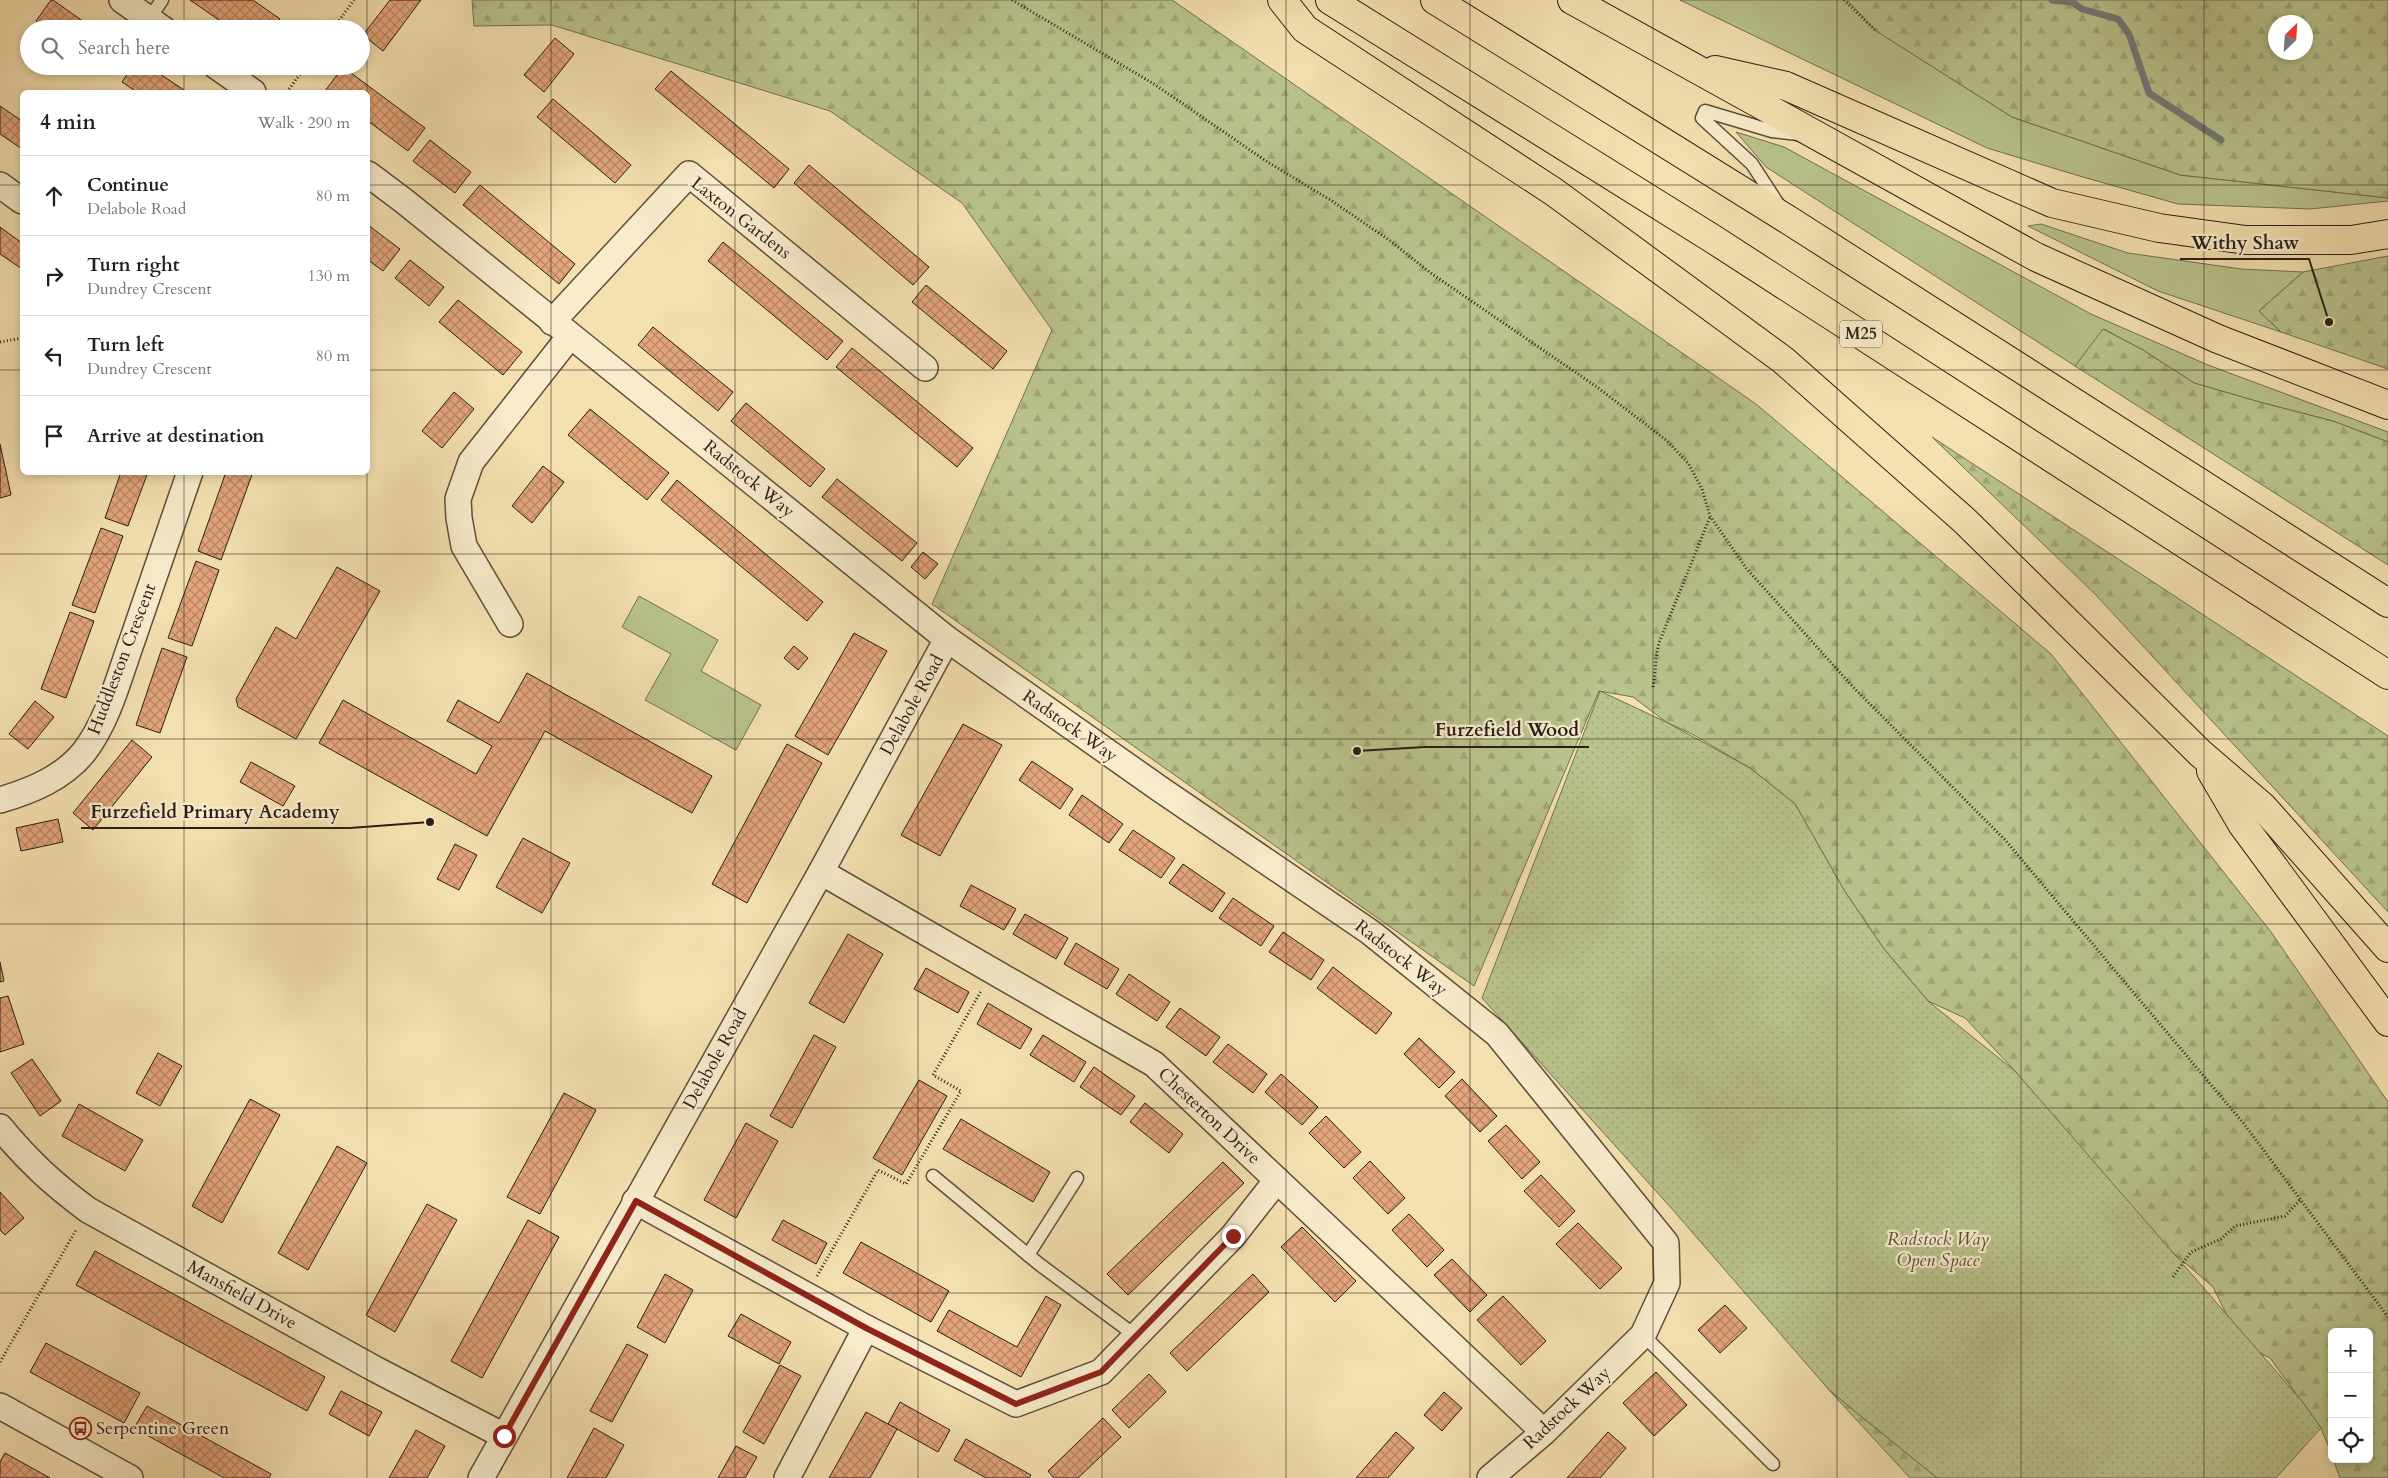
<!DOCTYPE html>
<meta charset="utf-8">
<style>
:root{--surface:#fff;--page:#f6f6f6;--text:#202124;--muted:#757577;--line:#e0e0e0}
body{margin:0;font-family:Cardo,serif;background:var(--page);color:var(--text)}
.controls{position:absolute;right:15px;bottom:15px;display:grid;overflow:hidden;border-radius:8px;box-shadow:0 2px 8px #0003}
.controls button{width:45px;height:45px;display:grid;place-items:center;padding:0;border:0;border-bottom:1px solid var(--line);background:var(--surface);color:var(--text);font:25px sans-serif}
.compass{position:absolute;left:2268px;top:15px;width:45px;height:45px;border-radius:50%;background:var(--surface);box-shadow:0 2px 8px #0003;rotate:25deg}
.stop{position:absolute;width:15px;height:15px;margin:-11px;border:4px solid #8f2418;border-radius:50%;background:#fff}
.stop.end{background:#8f2418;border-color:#fff;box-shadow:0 1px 5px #0008}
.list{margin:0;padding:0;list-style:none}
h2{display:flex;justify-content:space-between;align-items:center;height:65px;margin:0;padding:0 20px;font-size:21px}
h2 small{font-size:16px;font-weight:400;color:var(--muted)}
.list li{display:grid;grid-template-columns:32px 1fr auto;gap:15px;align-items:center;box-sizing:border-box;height:80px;padding:0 20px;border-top:1px solid var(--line)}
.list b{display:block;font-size:19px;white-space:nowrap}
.list p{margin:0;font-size:16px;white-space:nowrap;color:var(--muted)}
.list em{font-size:16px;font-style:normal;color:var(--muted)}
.icon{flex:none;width:28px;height:28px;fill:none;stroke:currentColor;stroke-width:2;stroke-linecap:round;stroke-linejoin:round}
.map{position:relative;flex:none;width:2388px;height:1478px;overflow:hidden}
.search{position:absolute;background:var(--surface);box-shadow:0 2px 8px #0003;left:20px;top:20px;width:350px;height:55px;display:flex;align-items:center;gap:12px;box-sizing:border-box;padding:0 18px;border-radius:28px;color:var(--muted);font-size:19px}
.panel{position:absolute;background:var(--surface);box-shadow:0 2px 8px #0003;left:20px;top:90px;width:350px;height:385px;border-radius:8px}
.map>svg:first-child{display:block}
.grass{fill:#b9c38d;stroke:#717052}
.forest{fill:url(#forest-firs);stroke:#717052;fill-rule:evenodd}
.park{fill:url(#park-dots);stroke:#717052}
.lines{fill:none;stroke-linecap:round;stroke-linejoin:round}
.stream{stroke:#727b78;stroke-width:7}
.building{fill:url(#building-cross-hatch);stroke:#291d17}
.lane-casing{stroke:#5c4e3d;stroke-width:15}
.street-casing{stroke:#5c4e3d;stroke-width:28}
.highway-casing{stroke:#291d17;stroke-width:30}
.path{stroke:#291d17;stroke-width:3;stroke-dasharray:1 2.5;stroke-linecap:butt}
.lane{stroke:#f8eccc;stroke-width:12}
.street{stroke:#f8eccc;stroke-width:25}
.highway{stroke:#f5e1b0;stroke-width:28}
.route{stroke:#8f2418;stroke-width:6}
.grid{fill:none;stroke:#291d17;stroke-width:1;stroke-opacity:0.55}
.labels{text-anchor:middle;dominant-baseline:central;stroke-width:4.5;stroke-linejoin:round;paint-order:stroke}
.shield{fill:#f8eccc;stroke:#675b4d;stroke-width:1}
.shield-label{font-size:16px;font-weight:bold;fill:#291d17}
.street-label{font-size:18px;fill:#291d17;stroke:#f8eccc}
.park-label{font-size:18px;font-style:italic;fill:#544f3a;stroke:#f8eccc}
.poi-label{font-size:18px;fill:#291d17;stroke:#f8eccc;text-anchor:start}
.leader{fill:none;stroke:#291d17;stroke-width:2}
.callout-dot{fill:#291d17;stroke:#f8eccc;stroke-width:2}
.callout-label{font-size:19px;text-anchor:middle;font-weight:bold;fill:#291d17;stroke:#f8eccc;stroke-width:4.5;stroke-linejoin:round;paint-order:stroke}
</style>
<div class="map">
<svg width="2388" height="1478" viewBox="0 0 2388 1478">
<defs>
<pattern id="forest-firs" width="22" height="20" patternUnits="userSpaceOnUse" patternTransform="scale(1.25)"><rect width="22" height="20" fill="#b9c38d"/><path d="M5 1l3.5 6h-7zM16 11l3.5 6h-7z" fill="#9fa779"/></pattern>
<pattern id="park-dots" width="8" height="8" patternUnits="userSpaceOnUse" patternTransform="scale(1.25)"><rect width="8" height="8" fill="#b9c38d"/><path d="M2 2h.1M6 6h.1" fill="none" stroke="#9fa779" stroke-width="1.8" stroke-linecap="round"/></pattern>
<pattern id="building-cross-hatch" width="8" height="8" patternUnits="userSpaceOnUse" patternTransform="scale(1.25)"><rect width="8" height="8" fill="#e4a57b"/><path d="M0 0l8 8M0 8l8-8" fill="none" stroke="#b98664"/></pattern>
</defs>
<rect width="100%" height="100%" fill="#f5e1b0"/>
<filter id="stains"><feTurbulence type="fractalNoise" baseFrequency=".004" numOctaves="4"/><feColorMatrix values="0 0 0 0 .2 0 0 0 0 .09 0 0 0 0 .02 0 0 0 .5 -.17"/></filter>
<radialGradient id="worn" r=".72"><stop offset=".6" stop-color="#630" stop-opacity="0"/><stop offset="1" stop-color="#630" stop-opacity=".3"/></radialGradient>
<g class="grass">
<polygon points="1680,0 1849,0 1889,39 2012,117 2180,175 2388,198 2388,201 2310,209 2178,204 2076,175 1987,148"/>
<polygon points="1736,132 1784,147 2091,314 2208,365 2388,432 2388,442 2333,421 2263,403 2194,383 2143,350 2104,329 2075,366 1766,167"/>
<polygon points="2041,224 2128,253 2241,269 2303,272 2259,311 2281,332 2158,291 2028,226"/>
<polygon points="639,596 718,640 701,671 761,705 736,750 645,700 671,654 622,627"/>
</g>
<g class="forest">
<polygon points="472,0 1172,0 1756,404 2051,654 2271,932 2388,1102 2388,1478 2340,1478 2333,1459 2369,1459 2369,1332 2332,1332 2332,1455 2321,1428 2270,1358 2241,1344 2213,1287 2155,1237 2059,1136 2015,1071 1965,1018 1928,1001 1884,949 1844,890 1795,804 1750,768 1692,734 1666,722 1633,697 1599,691 1474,986 932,604 1052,330 962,203 830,111 552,25 474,26"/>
<path d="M1847,0H2388V198L2180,175L2012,117L1876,31ZM2306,22V52H2276V22Z"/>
<polygon points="2388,256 2388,369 2281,332 2259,311 2303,272"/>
<polygon points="2103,329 2143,350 2194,383 2263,403 2333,421 2388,442 2388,565 2075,366"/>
<polygon points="1932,437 2388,736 2388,912 2095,594"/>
<polygon points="1829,1390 1937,1478 1910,1478"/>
</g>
<polygon class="park" points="1600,691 1666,722 1750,768 1795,804 1844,890 1884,949 1928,1001 2015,1071 2302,1401 2321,1428 2276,1478 1937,1478 1829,1390 1673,1210 1482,998"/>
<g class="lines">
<polyline class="stream" points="2052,0 2072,2 2082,9 2118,19 2129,34 2149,93 2221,140"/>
</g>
<g class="building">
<polygon points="51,0 53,0 94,29 48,29 36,21"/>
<polygon points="190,0 253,0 280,19 273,29 232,29"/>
<polygon points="390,0 421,0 383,51 363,35"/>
<polygon points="555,38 574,54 544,92 524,75"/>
<polygon points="101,66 114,66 110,72"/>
<polygon points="133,66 148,66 187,92 137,92 122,82"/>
<polygon points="343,67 425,128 408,151 368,121 368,92 325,91"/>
<polygon points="671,71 789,169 774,188 655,89"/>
<polygon points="553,99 631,165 615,183 537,117"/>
<polygon points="0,106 22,121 22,149 0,134"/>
<polygon points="430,140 471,172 455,193 413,161"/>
<polygon points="809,165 929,267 913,285 794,183"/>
<polygon points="480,185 575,264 559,284 463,205"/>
<polygon points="368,225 400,249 383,271 368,260"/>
<polygon points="0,227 22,243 22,269 0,254"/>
<polygon points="723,242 843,341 827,360 708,261"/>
<polygon points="410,260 444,287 429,306 395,278"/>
<polygon points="926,285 1007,351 993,369 912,302"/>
<polygon points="458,300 522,352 503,375 439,322"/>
<polygon points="653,327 733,392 718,411 638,345"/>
<polygon points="852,348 973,448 957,467 836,367"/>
<polygon points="454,392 474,409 442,448 422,431"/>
<polygon points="746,403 825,469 810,487 731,421"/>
<polygon points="590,409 669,473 647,500 568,435"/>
<polygon points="0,444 11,495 0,498"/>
<polygon points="543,466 564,482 532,523 512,506"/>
<polygon points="121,472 148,472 128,526 105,518"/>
<polygon points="226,472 253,472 221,560 198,551"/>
<polygon points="837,479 917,543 902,561 822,497"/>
<polygon points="677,480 823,602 807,621 661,500"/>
<polygon points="101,528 123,536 95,613 72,605"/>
<polygon points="923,552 938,564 925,579 911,567"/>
<polygon points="196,561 219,570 192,646 168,638"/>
<polygon points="337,567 380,591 296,739 238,707 236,699 276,627 296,639"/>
<polygon points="70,612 94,621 66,698 41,689"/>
<polygon points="854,633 887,651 828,755 795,736"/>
<polygon points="794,646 808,658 798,670 784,658"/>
<polygon points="162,648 187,657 160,733 136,725"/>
<polygon points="527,673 712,776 692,813 545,731 487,836 319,743 343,700 476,774 492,746 447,721 458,700 499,723"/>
<polygon points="35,701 54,717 28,749 9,734"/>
<polygon points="963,724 1002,745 940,856 901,835"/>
<polygon points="132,740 152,757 93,830 73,813"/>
<polygon points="787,744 822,763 747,903 712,884"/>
<polygon points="1032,761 1073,789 1060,809 1019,780"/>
<polygon points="251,762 295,786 283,806 240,782"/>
<polygon points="1082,795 1123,824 1109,843 1069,815"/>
<polygon points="58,819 63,842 21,851 16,828"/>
<polygon points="1133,830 1175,858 1161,878 1119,850"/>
<polygon points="523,838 570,863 542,913 496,887"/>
<polygon points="455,844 477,855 459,890 437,879"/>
<polygon points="1183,864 1225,893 1212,912 1169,883"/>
<polygon points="971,885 1016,909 1004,930 960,906"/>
<polygon points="1233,898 1274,926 1261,946 1219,918"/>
<polygon points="1025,914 1068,938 1056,959 1013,934"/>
<polygon points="1283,932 1324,960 1311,980 1269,952"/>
<polygon points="848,934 883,954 844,1023 809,1003"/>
<polygon points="1076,943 1119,969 1107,989 1064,964"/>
<polygon points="0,962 4,981 0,982"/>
<polygon points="1333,967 1392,1013 1376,1034 1317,988"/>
<polygon points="926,968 969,992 958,1013 914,989"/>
<polygon points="1129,974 1170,1002 1157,1021 1116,994"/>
<polygon points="8,996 24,1044 0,1052 0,998"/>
<polygon points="988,1003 1032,1029 1020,1049 977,1024"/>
<polygon points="1180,1008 1220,1037 1206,1056 1166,1027"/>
<polygon points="814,1035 836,1047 792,1128 770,1116"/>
<polygon points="1043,1035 1086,1062 1074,1082 1030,1055"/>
<polygon points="1419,1038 1455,1072 1439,1088 1404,1054"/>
<polygon points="1228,1044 1267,1074 1253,1093 1213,1062"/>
<polygon points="158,1053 182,1066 160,1106 136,1093"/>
<polygon points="32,1059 61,1101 40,1116 11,1073"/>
<polygon points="1094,1067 1135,1096 1121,1115 1080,1087"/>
<polygon points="1281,1074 1318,1107 1302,1125 1265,1092"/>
<polygon points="1462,1079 1497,1116 1480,1132 1445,1096"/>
<polygon points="919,1080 947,1096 902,1175 873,1158"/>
<polygon points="564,1093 596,1110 540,1214 507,1197"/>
<polygon points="250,1099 280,1115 222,1223 192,1206"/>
<polygon points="1145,1103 1183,1134 1169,1153 1130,1122"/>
<polygon points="79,1104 143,1140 125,1171 62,1136"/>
<polygon points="1326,1116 1361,1152 1344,1168 1309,1133"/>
<polygon points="961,1119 1050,1172 1033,1202 943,1149"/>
<polygon points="746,1123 778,1141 736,1218 704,1200"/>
<polygon points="1506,1125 1540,1162 1522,1179 1488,1141"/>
<polygon points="337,1146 367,1163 308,1270 278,1253"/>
<polygon points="1370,1161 1405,1198 1388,1214 1353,1178"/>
<polygon points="1223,1162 1244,1183 1128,1295 1107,1274"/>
<polygon points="1541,1175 1575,1211 1559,1227 1524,1191"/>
<polygon points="0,1192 24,1218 5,1235 0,1230"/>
<polygon points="427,1204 457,1220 395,1332 366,1315"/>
<polygon points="1409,1214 1444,1250 1427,1267 1392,1230"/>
<polygon points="528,1220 559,1237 482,1378 451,1361"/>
<polygon points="783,1220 827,1243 816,1264 772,1240"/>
<polygon points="1578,1223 1622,1268 1600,1289 1556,1244"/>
<polygon points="1302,1227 1356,1281 1335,1302 1281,1247"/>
<polygon points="861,1242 949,1291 931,1322 843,1273"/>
<polygon points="95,1251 325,1377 307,1411 76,1285"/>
<polygon points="1452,1259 1487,1295 1470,1312 1434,1275"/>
<polygon points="665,1274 693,1290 665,1343 637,1327"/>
<polygon points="1253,1274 1269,1292 1187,1371 1170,1353"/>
<polygon points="1046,1296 1061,1305 1021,1377 937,1331 949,1310 1017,1347"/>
<polygon points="1503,1296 1546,1341 1521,1365 1477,1320"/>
<polygon points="1725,1305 1747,1328 1720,1353 1698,1330"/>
<polygon points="741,1314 791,1342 779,1364 728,1336"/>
<polygon points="46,1343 140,1393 124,1423 30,1372"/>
<polygon points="627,1344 648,1355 612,1422 590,1411"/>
<polygon points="780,1365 801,1376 764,1444 743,1432"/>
<polygon points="1656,1372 1687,1405 1654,1436 1623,1403"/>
<polygon points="1149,1374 1166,1392 1129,1428 1112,1410"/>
<polygon points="341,1391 382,1412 369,1436 329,1414"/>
<polygon points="1444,1392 1462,1408 1442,1431 1424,1415"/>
<polygon points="900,1402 950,1430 938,1452 888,1424"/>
<polygon points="147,1406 271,1474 269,1478 224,1478 134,1428"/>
<polygon points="866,1412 897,1429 870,1478 829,1478"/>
<polygon points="1103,1418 1121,1437 1078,1478 1054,1478 1048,1471"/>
<polygon points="594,1428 624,1445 606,1478 567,1478"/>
<polygon points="416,1430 445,1446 427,1478 389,1478"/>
<polygon points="1396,1432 1414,1448 1388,1478 1356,1478"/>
<polygon points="1608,1432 1626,1448 1600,1478 1567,1478"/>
<polygon points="966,1439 1031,1475 1029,1478 986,1478 954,1460"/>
<polygon points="736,1446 757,1457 745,1478 718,1478"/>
<polygon points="5,1453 50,1478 0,1478 0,1462"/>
</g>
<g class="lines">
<defs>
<g id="lane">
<polyline points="149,19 162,0"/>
<polyline points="1780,207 1752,164 1702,118 1705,111 1772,131 1798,134"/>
<polyline points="933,1176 1039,1264 1136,1336"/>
<polyline points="1028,1255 1077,1178"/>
<polyline points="1643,1335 1773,1464"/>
</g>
<g id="street">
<polyline points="122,0 163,29"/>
<polyline points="216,66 253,92"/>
<polyline points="368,174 404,201 947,639 1160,789 1370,932 1497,1034 1666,1243 1667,1283 1643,1335 1544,1432 1490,1478"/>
<polyline points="0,185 22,201"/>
<polyline points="552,322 689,174 925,368"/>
<polyline points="510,624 464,546 459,518 458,499 471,462 570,336"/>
<path d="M0,800C31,791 63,778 84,752C108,721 119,677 132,641C151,585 171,529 190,472"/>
<polyline points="821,872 1154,1064 1544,1432"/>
<path d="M0,1127C28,1161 53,1184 88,1210L375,1369L504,1436"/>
<polyline points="635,1201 866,1328 1016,1404 1101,1372 1233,1236 1277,1180"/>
<polyline points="0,1406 130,1478"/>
<polyline points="481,1478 821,872 947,639"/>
<polyline points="787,1478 866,1328"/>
</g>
<g id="highway">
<polyline points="1282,0 1305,29 1554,192 1783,360 1965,521 2200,753 2263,807 2388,948"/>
<polyline points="1330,0 1713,239 2388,675"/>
<polyline points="1435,0 1790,221 2388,603"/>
<polyline points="1572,0 2036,257 2218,339 2388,405"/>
<polyline points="1715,70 1786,86 2052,203 2159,228 2246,240 2351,240 2388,234"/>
<polyline points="2211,771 2242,824 2388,1022"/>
</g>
</defs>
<use href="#lane" class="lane-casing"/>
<use href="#street" class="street-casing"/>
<use href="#highway" class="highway-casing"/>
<g class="path">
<polyline points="1012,0 1154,84 1266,161 1332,201 1389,240 1432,274 1597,387 1666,440 1688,463 1702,489 1710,516 1746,568 1853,687 2006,841 2244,1124 2388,1317"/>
<polyline points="1844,0 1876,31"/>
<polyline points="333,29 354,0"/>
<polyline points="287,92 306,66"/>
<polyline points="0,342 22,338"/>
<path d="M1653,687C1656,672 1655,658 1659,643L1710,517"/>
<polyline points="817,1276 878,1170 906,1184 961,1091 933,1075 981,991"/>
<polyline points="2173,1277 2191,1252 2221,1239 2235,1226 2285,1216 2300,1200"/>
<polyline points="0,1362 76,1230"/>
</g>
<use href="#lane" class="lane"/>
<use href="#street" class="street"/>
<use href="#highway" class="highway"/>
</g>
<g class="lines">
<polyline class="route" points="504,1436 636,1201 866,1328 1016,1404 1101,1372 1233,1236"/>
</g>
<path class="grid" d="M184,0V29M367,0V92M551,0V1478M735,0V1478M918,0V1478M1102,0V1478M1286,0V1478M1470,0V1478M1653,0V1478M1837,0V1478M2021,0V1478M2204,0V1478M184,66V92M0,185H22M368,185H2388M0,370H22M368,370H2388M184,472V1478M367,472V1478M0,554H2388M0,739H2388M0,924H2388M0,1108H2388M0,1293H2388"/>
<defs>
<symbol id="bus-ring" viewBox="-11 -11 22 22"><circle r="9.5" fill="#f8eccc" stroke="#8f2418" stroke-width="1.5"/><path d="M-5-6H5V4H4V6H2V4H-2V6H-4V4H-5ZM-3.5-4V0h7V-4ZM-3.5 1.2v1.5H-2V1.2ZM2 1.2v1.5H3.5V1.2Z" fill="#8f2418"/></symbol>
</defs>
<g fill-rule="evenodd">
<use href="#bus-ring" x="68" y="1416" width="25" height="25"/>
</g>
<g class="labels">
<rect class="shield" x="1840" y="320.5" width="42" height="27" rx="4"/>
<g class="shield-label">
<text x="1861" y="334">M25</text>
</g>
<g class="street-label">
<text transform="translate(741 218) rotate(38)">Laxton Gardens</text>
<text transform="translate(749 479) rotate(39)">Radstock Way</text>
<text transform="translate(122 659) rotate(-69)">Huddleston Crescent</text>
<text transform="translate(912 705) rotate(-61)">Delabole Road</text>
<text transform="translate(1070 726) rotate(35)">Radstock Way</text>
<text transform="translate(1401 958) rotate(38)">Radstock Way</text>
<text transform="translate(715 1059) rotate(-61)">Delabole Road</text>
<text transform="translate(1209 1116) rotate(43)">Chesterton Drive</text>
<text transform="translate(242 1295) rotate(29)">Mansfield Drive</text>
<text transform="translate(1567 1408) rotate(-43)">Radstock Way</text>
</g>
<g class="park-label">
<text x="1938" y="1239">Radstock Way<tspan x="1938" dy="21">Open Space</tspan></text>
</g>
<g class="poi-label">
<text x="96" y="1428">Serpentine Green</text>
</g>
</g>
<path class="leader" d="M2329 322L2309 259H2180M1357 751L1425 747H1589M430 822L350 828H81"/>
<g class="callout-dot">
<circle cx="2329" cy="322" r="5"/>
<circle cx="1357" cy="751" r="5"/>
<circle cx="430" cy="822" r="5"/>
</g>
<g class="callout-label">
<text x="2245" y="249">Withy Shaw</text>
<text x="1507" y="736">Furzefield Wood</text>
<text x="215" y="818">Furzefield Primary Academy</text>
</g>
<rect width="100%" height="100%" filter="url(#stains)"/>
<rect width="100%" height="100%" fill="url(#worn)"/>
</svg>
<div class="controls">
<button>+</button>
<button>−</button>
<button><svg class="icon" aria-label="locate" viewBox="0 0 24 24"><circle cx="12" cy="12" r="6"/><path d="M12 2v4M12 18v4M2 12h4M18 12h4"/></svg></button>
</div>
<svg class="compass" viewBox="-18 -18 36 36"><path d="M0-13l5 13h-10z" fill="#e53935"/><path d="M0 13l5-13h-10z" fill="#757577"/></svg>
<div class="stop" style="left:504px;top:1436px"></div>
<div class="stop end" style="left:1233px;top:1236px"></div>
<div class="search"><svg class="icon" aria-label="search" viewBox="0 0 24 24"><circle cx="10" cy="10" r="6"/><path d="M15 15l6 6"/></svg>Search here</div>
<section class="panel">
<h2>4 min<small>Walk · 290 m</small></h2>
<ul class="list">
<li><svg class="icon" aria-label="ahead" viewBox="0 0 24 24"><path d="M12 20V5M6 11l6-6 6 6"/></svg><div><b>Continue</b><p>Delabole Road</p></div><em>80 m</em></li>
<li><svg class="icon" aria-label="right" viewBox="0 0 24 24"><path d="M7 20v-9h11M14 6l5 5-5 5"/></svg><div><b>Turn right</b><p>Dundrey Crescent</p></div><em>130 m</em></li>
<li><svg class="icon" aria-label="left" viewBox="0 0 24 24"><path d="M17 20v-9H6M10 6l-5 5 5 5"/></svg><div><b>Turn left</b><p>Dundrey Crescent</p></div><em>80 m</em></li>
<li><svg class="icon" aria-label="arrive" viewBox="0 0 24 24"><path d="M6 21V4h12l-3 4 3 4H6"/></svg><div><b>Arrive at destination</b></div></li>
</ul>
</section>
</div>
